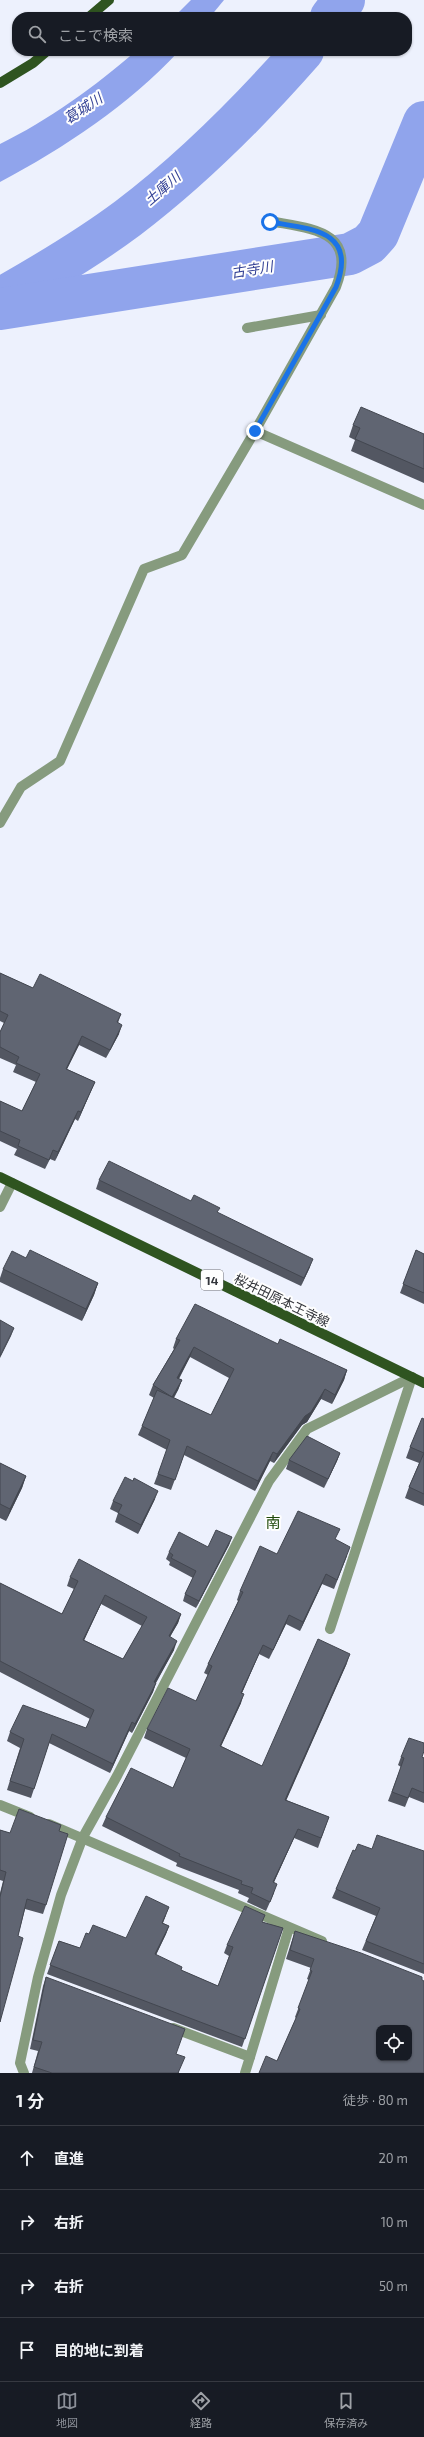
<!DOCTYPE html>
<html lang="ja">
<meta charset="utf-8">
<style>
:root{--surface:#171b24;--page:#242831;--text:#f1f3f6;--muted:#9ea1a6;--line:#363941;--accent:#8c9099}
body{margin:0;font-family:"Exo 2","Noto Sans JP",sans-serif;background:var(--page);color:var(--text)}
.controls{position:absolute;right:12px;bottom:12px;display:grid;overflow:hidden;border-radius:8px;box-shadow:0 1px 3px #0004}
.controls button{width:36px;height:36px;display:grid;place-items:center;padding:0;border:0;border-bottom:1px solid var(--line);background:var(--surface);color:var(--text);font:20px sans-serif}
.stop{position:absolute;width:12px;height:12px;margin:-9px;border:3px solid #1a73e8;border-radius:50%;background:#fff}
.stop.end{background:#1a73e8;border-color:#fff;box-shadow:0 1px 4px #0008}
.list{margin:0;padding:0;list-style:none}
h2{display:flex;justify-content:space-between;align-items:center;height:52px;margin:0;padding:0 16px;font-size:17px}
h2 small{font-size:13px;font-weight:400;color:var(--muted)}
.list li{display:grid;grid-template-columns:26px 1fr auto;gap:12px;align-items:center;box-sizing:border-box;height:64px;padding:0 16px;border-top:1px solid var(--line)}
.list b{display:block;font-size:15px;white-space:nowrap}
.list em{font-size:13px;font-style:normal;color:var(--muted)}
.icon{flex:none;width:22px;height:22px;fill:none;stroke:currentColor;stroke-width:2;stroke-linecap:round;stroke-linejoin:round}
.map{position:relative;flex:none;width:424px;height:2073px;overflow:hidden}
.search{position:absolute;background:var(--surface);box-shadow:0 1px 3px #0004;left:12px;right:12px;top:12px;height:44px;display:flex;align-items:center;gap:10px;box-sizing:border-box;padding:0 14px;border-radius:16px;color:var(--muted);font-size:15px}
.sheet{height:308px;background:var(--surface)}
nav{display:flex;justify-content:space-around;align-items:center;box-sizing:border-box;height:56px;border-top:1px solid var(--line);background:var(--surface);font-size:11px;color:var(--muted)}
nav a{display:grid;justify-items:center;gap:2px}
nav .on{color:var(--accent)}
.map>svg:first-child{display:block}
.water{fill:#90a4ec}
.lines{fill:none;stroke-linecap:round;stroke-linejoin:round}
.river{stroke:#90a4ec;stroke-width:42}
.minor{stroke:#869b7e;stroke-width:10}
.major{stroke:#2f5420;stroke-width:10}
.wall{fill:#535762;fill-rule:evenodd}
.shaded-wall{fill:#434750}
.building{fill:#606572;stroke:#434750;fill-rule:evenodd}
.route{stroke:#1a73e8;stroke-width:5}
.labels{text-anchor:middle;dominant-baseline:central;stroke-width:4;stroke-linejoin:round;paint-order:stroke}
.shield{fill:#fefefe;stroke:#707176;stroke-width:1}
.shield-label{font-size:12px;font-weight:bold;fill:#33353b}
.street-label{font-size:13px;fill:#33353b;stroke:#fefefe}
.water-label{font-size:14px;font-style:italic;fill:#334195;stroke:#fefefe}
.quarter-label{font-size:15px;fill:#1e480a;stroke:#fefefe}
</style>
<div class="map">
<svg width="424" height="2073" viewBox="0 0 424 2073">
<rect width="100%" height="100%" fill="#edf1fd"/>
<g class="water">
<polygon points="191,0 224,0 210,17 174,17"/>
<path d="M136,51H179C129,105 64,148 0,182V144C47,121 96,86 136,51Z"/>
</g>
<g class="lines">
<g class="river">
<polyline points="331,17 344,0"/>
<path d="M0,299C44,274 88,248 128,218C190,171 252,109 303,51"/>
<polyline points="0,309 350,254 369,244 378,234 424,122"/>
</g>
<g class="minor">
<polyline points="247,328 321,315"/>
<polyline points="255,431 424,505"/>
<path d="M0,823L21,787L60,761L144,569L182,555L255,431L336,287C358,230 311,229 270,221"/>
<polyline points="0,1207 12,1183"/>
<polyline points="330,1629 412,1377"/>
<polyline points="0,1805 30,1817"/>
<polyline points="49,1824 322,1941"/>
<polyline points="173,2028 250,2057 289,1928"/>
<polyline points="24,2073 20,2063 38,1977 61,1895 83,1837 117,1776 269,1481 307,1429 412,1377"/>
<polyline points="245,2073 250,2057"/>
</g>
<g class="major">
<polyline points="89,17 109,0"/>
<polyline points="0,83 33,63 47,51"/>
<polyline points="0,1177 424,1383"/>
</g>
</g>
<g class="wall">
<polygon points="353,425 424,434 424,483 351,451 355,440 349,437"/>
<polygon points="0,973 33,988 121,1014 118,1023 119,1034 106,1058 79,1045 67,1069 95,1082 91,1091 78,1121 75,1119 55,1161 50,1159 45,1169 14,1155 17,1149 0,1141 0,1101 22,1111 36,1082 13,1072 16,1065 0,1058 0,1032 4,1023 0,1021"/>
<polygon points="99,1180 191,1201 218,1213 310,1267 301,1286 96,1189"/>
<polygon points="416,1250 424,1254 424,1304 400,1293"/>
<polygon points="26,1258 98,1283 94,1295 82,1321 0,1282 0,1278 3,1269"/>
<path d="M176,1339L278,1344L347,1370L344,1380L332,1404L321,1399L307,1422L302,1425L274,1463L270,1461L255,1491L184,1455L171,1490L154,1484L167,1450L138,1435L142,1426L154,1398L149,1395L153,1385L174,1349L173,1348ZM190,1357L229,1378L211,1415L174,1398L178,1390L182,1380L179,1379Z"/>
<polygon points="424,1419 424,1506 405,1498 409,1487 419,1463 406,1458 410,1447"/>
<polygon points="340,1453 337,1461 324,1488 286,1469 289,1460"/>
<polygon points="0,1463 26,1476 22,1488 6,1521 0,1518"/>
<polygon points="155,1499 138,1534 115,1522 118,1513 110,1509 113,1501"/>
<polygon points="232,1537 229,1545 196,1608 183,1601 185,1594 193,1578 169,1565 170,1562 166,1559 169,1552 208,1547"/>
<polygon points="336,1540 347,1556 334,1589 322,1584 300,1631 286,1624 269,1659 259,1654 242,1693 241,1703 221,1746 262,1766 347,1663 286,1800 329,1817 318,1848 294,1838 274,1882 274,1893 266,1911 247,1902 249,1898 238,1893 239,1890 176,1866 177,1863 102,1826 106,1817 173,1788 186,1758 144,1738 147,1729 196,1701 208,1675 204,1673 208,1664 238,1601 237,1600 240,1591 277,1554"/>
<path d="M70,1577L181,1614L178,1623L170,1637L174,1650L156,1683L153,1692L132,1733L129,1731L110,1773L49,1743L31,1798L7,1790L20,1748L7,1741L10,1732L86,1728L90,1719L0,1672V1583L62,1614L74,1589L67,1586ZM101,1604L142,1626L123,1659L84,1640Z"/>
<polygon points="401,1757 422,1757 424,1758 424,1803 409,1797 405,1807 388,1801 401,1767 398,1765"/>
<polygon points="0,1830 10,1833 59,1831 46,1905 43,1914 25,1909 18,1936 0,2022 0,1893 3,1881 0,1880"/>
<polygon points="372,1849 424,1851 424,1974 362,1950 376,1916 332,1898 336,1889 355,1851"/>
<polygon points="166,1915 163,1923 169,1926 166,1934 156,1955 181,1970 218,1986 229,1956 224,1953 227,1945 262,1922 283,1928 242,2047 47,1974 59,1941 80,1948 89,1934 126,1938"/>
<polygon points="295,1931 422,1980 277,2061 296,2018 295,2017 309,1980 307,1979 311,1968 286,1959"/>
<polygon points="46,1977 176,2054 179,2073 32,2073 38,2051 30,2049 43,1986"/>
</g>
<g class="shaded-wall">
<polygon points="122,1025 119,1034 106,1058 110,1050"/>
<polygon points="82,1036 79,1045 63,1077 66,1069"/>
<polygon points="95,1082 91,1091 78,1121 81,1112"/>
<polygon points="78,1111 75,1119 55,1161 58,1152"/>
<polygon points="313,1259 310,1267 301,1286 304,1278"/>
<polygon points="98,1283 94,1295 82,1321 86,1309"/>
<polygon points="14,1328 11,1336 0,1358 0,1356"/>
<polygon points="194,1347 190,1357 174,1387 177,1378"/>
<polygon points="347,1370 344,1380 332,1404 335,1395"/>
<polygon points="182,1380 178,1390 168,1406 172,1397"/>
<polygon points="325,1389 321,1399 307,1422 302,1425 274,1463 277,1454"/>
<polygon points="273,1452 270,1461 255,1491 258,1481"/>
<polygon points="340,1453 337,1461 324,1488 328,1479"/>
<polygon points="26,1476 22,1488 6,1521 10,1509"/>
<polygon points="158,1491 155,1499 138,1534 141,1525"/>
<polygon points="232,1537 229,1545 196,1608 199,1601"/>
<polygon points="326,1574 322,1584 300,1631 303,1622"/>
<polygon points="105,1595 101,1604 80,1649 83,1640"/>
<polygon points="181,1614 178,1623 165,1645 169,1636"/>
<polygon points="289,1615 286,1624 269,1659 273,1650"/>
<polygon points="177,1641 174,1650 151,1691 154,1682"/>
<polygon points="263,1645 259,1654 238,1702 241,1693"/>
<polygon points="350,1654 347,1663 282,1810 285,1800"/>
<polygon points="156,1683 153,1692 132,1733 135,1724"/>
<polygon points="244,1694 241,1703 217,1755 220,1746"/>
<polygon points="132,1722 129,1731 110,1773 113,1764"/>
<polygon points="298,1829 294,1838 270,1891 273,1882"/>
<polygon points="169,1907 166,1915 159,1931 162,1923"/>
<polygon points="169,1926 166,1934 152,1963 155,1954"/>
</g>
<g class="building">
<polygon points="361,407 424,434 424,469 355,439 360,428 353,425"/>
<polygon points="0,973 33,988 40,974 121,1014 117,1022 122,1025 110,1050 82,1036 66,1069 95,1082 81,1112 78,1111 58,1152 53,1150 49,1160 18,1146 20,1140 0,1131 0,1101 22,1111 40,1074 16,1063 19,1057 0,1047 0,1032 8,1015 0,1011"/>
<polygon points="109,1161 191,1201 194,1195 220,1208 217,1212 313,1259 304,1278 99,1180"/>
<polygon points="30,1250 98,1283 86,1309 3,1269 12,1251 26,1258"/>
<polygon points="416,1250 424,1254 424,1293 403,1284"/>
<polygon points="195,1304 278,1344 280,1339 347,1370 335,1395 325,1389 311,1412 305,1416 277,1454 273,1452 258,1481 187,1446 175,1480 158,1474 170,1440 142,1426 157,1390 211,1415 234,1369 194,1347 177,1378 182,1380 172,1397 153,1385 180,1340 176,1339"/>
<polygon points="0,1320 14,1328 0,1356"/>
<polygon points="422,1418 424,1419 424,1494 409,1487 424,1453 410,1447"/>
<polygon points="307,1436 340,1453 328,1479 289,1460"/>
<polygon points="0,1463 26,1476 10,1509 0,1504"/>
<polygon points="125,1477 133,1481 134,1478 158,1491 141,1525 118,1513 122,1505 113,1501"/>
<polygon points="298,1511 340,1529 335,1539 350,1547 337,1580 326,1574 303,1622 289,1615 273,1650 263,1645 241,1693 244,1694 220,1746 262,1766 318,1639 350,1654 285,1800 329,1817 321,1838 298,1829 273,1882 277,1884 270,1902 251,1893 253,1888 241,1884 242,1881 179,1856 180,1854 106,1817 131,1768 173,1788 190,1749 147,1729 168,1688 196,1701 212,1666 208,1664 243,1592 240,1591 260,1546 277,1554"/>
<polygon points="216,1530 232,1537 199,1601 185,1594 196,1571 171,1558 173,1555 169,1552 179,1532 208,1547"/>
<path d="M79,1559L181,1614L169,1636L177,1641L154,1682L156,1683L135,1724L132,1722L113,1764L52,1734L34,1789L10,1781L24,1739L10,1732L23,1705L86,1728L94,1710L0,1661V1583L62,1614L78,1581L70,1577ZM105,1595L147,1617L123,1659L83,1640Z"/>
<polygon points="409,1738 424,1743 424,1751 422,1757 424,1758 424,1793 412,1788 408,1798 392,1792 404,1758 401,1757"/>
<polygon points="19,1809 61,1825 59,1831 68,1834 46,1905 27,1899 18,1936 23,1938 0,2022 0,1897 6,1872 0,1870 0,1830 10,1833"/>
<polygon points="377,1835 424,1851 424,1964 366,1941 380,1908 336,1889 353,1850 355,1851 358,1844 372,1849"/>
<polygon points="146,1896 169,1907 162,1923 169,1926 155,1954 182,1967 181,1970 218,1986 233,1947 227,1945 245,1906 265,1915 262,1922 283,1928 245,2039 50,1965 59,1941 80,1948 86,1933 89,1934 93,1925 126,1938"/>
<path d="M295,1931L361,1953L422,1977V1980L424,1981V2073H259L266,2056L277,2061L300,2009L298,2008L312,1971L310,1970L314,1959L290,1950ZM379,2028H409V2058H379Z"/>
<polygon points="46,1977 185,2029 176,2054 185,2057 178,2073 52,2073 34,2067 42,2042 33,2040"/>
</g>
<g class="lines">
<path class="route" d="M255,431L336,287C358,230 311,229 270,222"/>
</g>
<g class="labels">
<rect class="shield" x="201" y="1270" width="22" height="20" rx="3"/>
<g class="shield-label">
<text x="212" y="1280">14</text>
</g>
<g class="street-label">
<text transform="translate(282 1300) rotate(26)">桜井田原本王寺線</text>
</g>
<g class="water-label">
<text transform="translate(83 108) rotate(-33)">葛城川</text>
<text transform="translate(162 188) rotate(-41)">土庫川</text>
<text transform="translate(252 269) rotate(-9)">古寺川</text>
</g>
<g class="quarter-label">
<text x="273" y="1522">南</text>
</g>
</g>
</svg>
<div class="controls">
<button><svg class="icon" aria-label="locate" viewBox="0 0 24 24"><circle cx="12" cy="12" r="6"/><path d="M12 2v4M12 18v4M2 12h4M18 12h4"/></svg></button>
</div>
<div class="stop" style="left:270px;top:222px"></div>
<div class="stop end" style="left:255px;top:431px"></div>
<div class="search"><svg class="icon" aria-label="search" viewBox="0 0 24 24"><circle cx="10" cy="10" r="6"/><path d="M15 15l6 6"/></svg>ここで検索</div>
</div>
<section class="sheet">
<h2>1 分<small>徒歩 · 80 m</small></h2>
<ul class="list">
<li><svg class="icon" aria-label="ahead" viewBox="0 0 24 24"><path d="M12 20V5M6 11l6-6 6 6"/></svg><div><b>直進</b></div><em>20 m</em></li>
<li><svg class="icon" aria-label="right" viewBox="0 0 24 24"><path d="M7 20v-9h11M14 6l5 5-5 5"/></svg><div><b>右折</b></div><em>10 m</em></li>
<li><svg class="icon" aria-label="right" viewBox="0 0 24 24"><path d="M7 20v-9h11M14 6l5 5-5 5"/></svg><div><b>右折</b></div><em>50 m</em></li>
<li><svg class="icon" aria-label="arrive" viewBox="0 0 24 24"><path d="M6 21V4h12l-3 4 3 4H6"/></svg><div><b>目的地に到着</b></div></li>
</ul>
</section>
<nav>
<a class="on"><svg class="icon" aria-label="map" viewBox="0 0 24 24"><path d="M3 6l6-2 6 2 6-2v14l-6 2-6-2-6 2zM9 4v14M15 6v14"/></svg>地図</a>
<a><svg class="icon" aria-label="directions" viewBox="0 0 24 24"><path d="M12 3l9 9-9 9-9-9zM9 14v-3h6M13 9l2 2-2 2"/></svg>経路</a>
<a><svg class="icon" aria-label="saved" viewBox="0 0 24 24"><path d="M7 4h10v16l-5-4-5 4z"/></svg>保存済み</a>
</nav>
